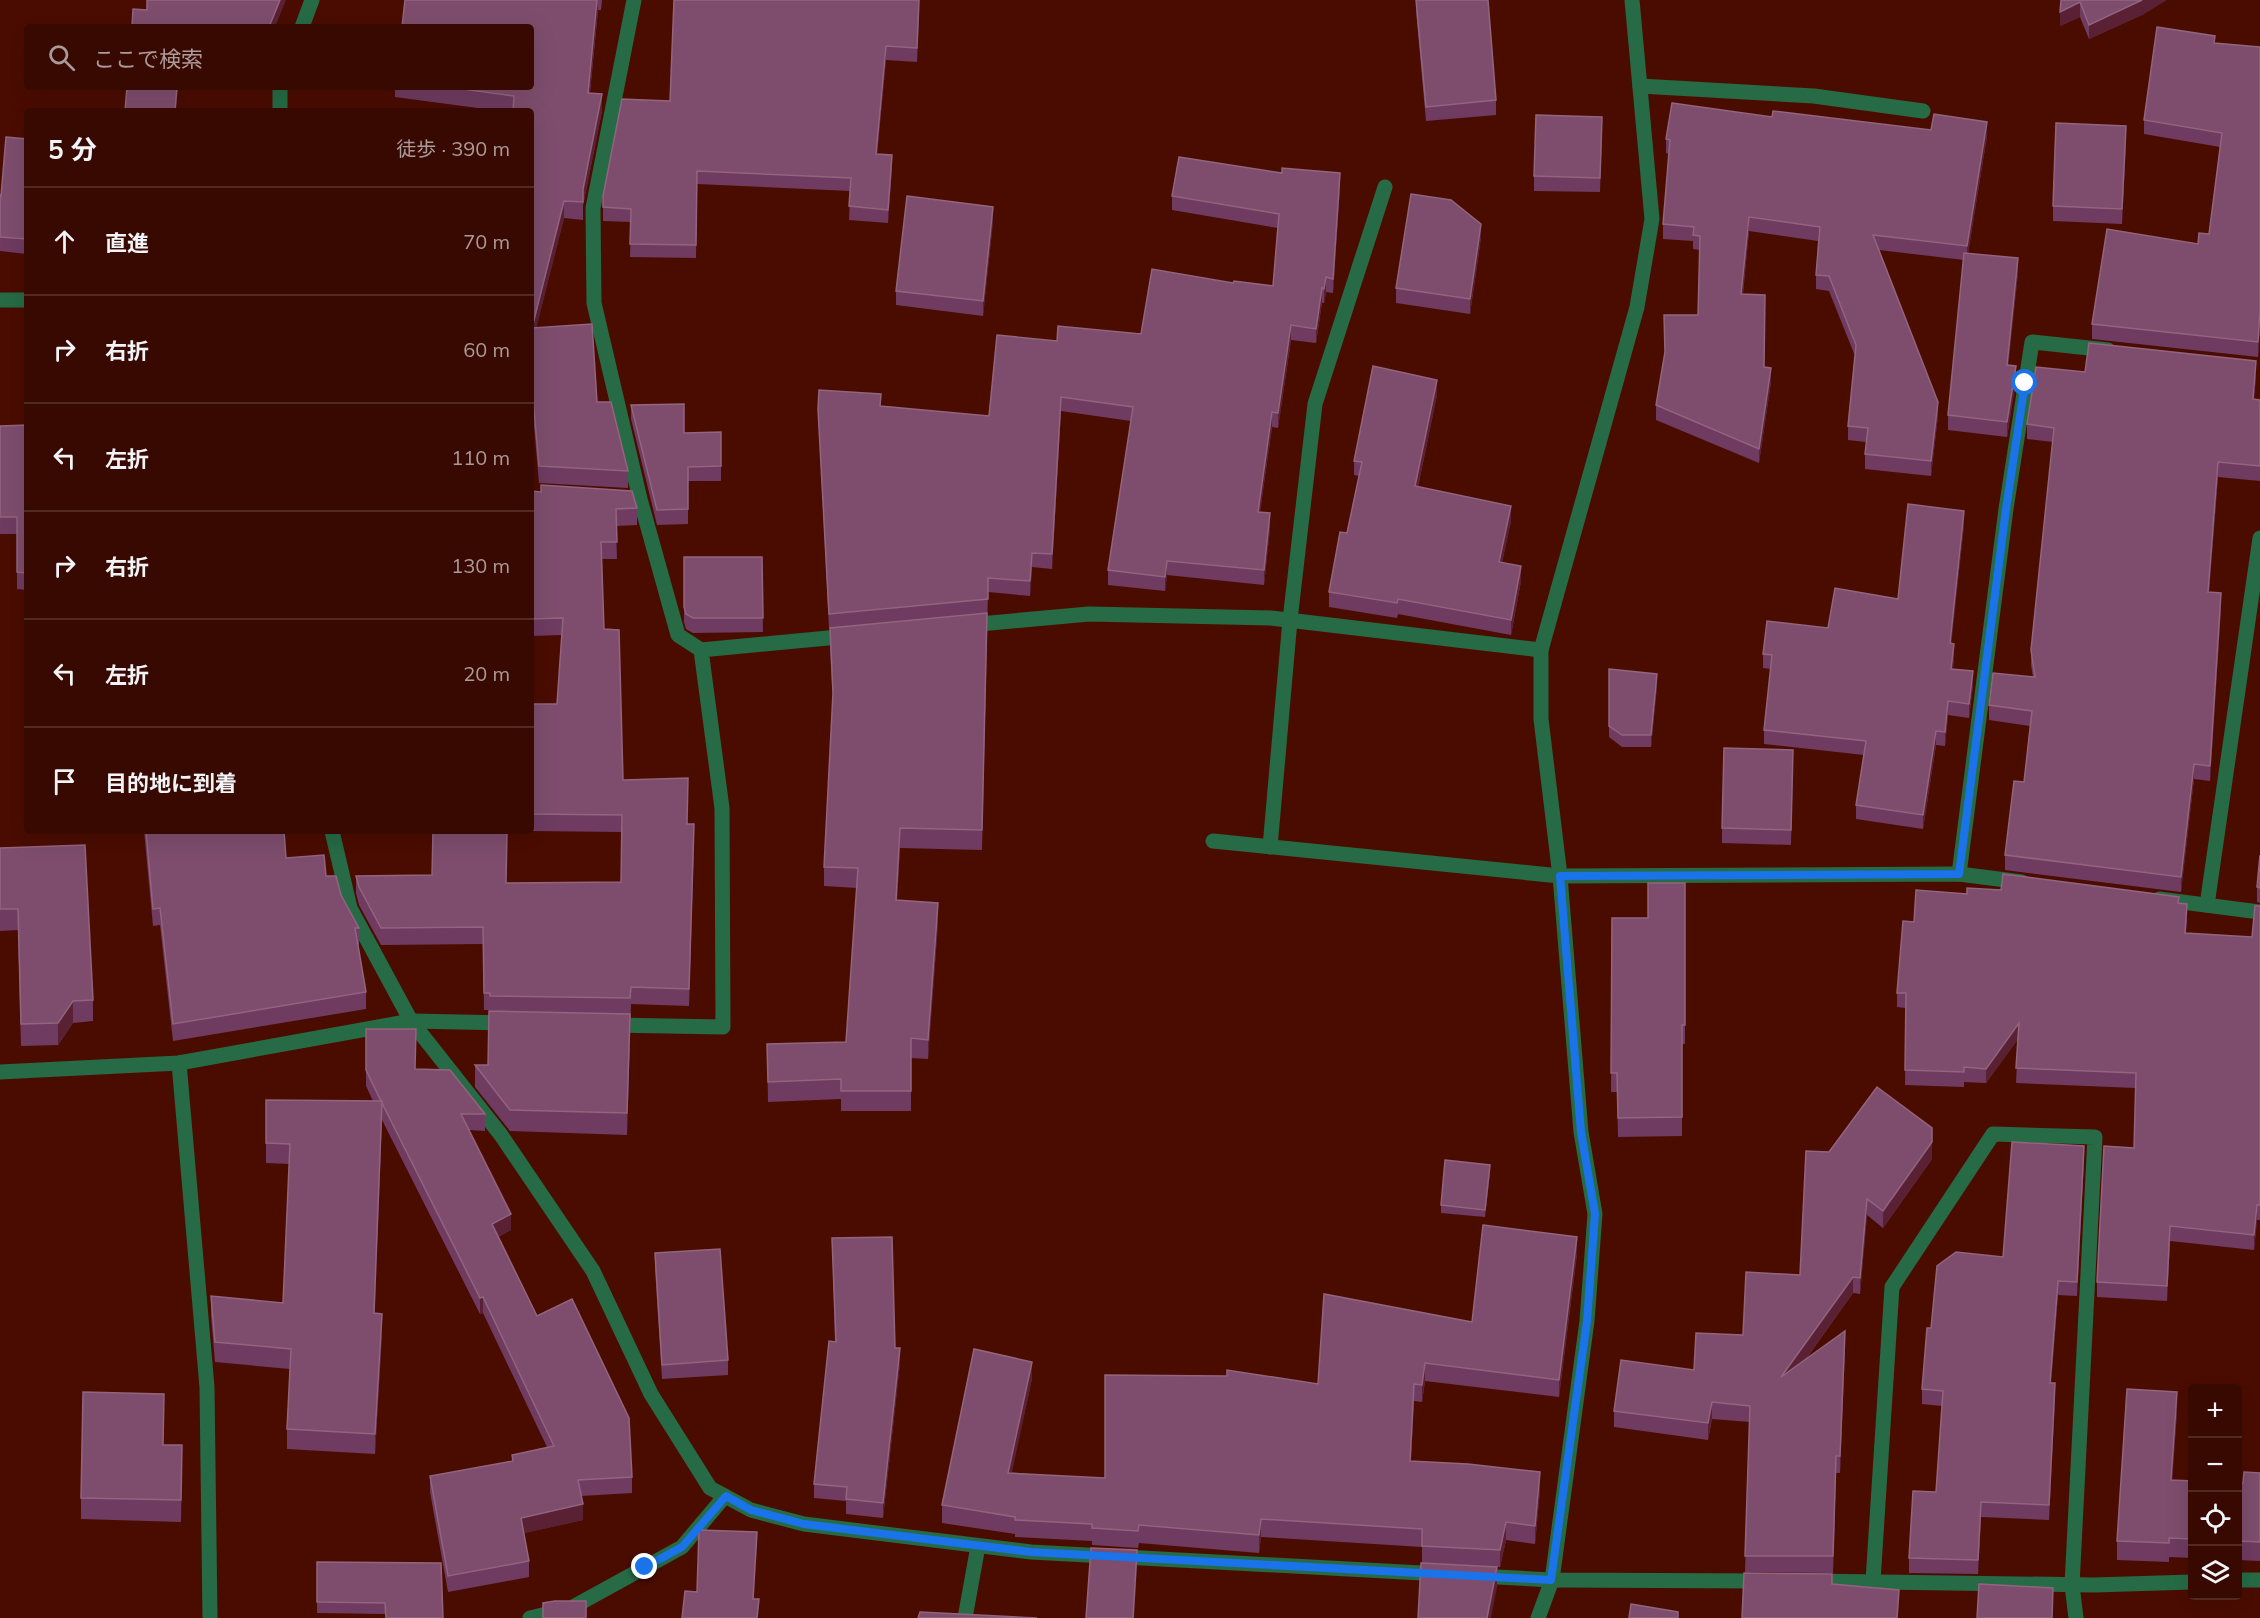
<!DOCTYPE html>
<html lang="ja">
<meta charset="utf-8">
<style>
:root{--surface:#380900;--page:#3f120a;--text:#f1f3f6;--muted:#ab9a99;--line:#522a22}
body{margin:0;font-family:Mulish,"Noto Sans JP",sans-serif;background:var(--page);color:var(--text)}
.controls{position:absolute;right:18px;bottom:18px;display:grid;overflow:hidden;border-radius:6px;box-shadow:0 6px 24px #0002}
.controls button{width:54px;height:54px;display:grid;place-items:center;padding:0;border:0;border-bottom:2px solid var(--line);background:var(--surface);color:var(--text);font:30px sans-serif}
.stop{position:absolute;width:18px;height:18px;margin:-14px;border:4px solid #1a73e8;border-radius:50%;background:#fff}
.stop.end{background:#1a73e8;border-color:#fff;box-shadow:0 2px 6px #0008}
.list{margin:0;padding:0;list-style:none}
h2{display:flex;justify-content:space-between;align-items:center;height:78px;margin:0;padding:0 24px;font-size:26px}
h2 small{font-size:20px;font-weight:400;color:var(--muted)}
.list li{display:grid;grid-template-columns:39px 1fr auto;gap:18px;align-items:center;box-sizing:border-box;height:108px;padding:0 24px;border-top:2px solid var(--line)}
.list b{display:block;font-size:22px;white-space:nowrap}
.list em{font-size:20px;font-style:normal;color:var(--muted)}
.icon{flex:none;width:33px;height:33px;fill:none;stroke:currentColor;stroke-width:2;stroke-linecap:round;stroke-linejoin:round}
.map{position:relative;flex:none;width:2260px;height:1618px;overflow:hidden}
.search{position:absolute;background:var(--surface);box-shadow:0 6px 24px #0002;left:24px;top:24px;width:510px;height:66px;display:flex;align-items:center;gap:15px;box-sizing:border-box;padding:0 21px;border-radius:6px;color:var(--muted);font-size:22px}
.panel{position:absolute;background:var(--surface);box-shadow:0 6px 24px #0002;left:24px;top:108px;width:510px;height:726px;border-radius:6px}
.map>svg:first-child{display:block}
.lines{fill:none;stroke-linecap:round;stroke-linejoin:round}
.minor{stroke:#266b46;stroke-width:15}
.wall{fill:#6f3b61}
.shaded-wall{fill:#5a2135}
.building{fill:#7e4d6d;stroke:#92647e;stroke-width:1.5}
.route{stroke:#1a73e8;stroke-width:8}
</style>
<div class="map">
<svg width="2260" height="1618" viewBox="0 0 2260 1618">
<rect width="100%" height="100%" fill="#4b0c00"/>
<g class="lines">
<g class="minor">
<polyline points="634,0 593,208 594,303 640,499 678,635 701,650"/>
<polyline points="302,27 312,0"/>
<polyline points="1640,86 1814,96 1923,111"/>
<polyline points="280,111 280,87"/>
<polyline points="0,300 27,300"/>
<polyline points="968,625 1089,614 1271,618 1541,650"/>
<polyline points="332,831 350,908 411,1021 501,1135 593,1271 651,1394 710,1488 751,1510 804,1524 1031,1552 1440,1574"/>
<polyline points="1213,841 1560,876 1959,874 2022,882"/>
<polyline points="1270,847 1290,620 1315,404 1385,187"/>
<polyline points="1959,874 2006,509 2032,342 2108,350"/>
<polyline points="2159,899 2260,912"/>
<polyline points="2207,905 2260,538"/>
<polyline points="611,1025 723,1027 722,808 701,650 849,636"/>
<polyline points="179,1063 207,1387 210,1618"/>
<polyline points="0,1072 179,1063 411,1021 509,1023"/>
<polyline points="1479,1576 1552,1580 1764,1581"/>
<polyline points="2238,1580 2260,1580"/>
<polyline points="1812,1581 2094,1585 2192,1582"/>
<polyline points="1873,1581 1892,1287 1993,1134 2095,1137 2072,1585 2076,1618"/>
<polyline points="530,1618 571,1608 682,1547 725,1496"/>
<polyline points="965,1618 978,1546"/>
<polyline points="1538,1618 1552,1580 1587,1321 1595,1214 1581,1132 1560,876 1541,719 1541,650 1637,307 1652,219 1632,0"/>
</g>
</g>
<g class="wall">
<polygon points="405,0 602,0 601,10 598,10 590,93 602,111 583,206 583,220 564,218 536,328 597,402 628,471 628,488 539,483 531,392 531,111 500,111 395,97 395,87 531,87"/>
<polygon points="1416,0 1496,100 1496,115 1426,121 1416,11"/>
<polygon points="2061,0 2144,14 2089,39 2080,17 2060,26"/>
<polygon points="919,11 917,62 886,60 877,154 892,168 888,223 849,220 850,191 697,184 696,258 630,257 631,222 603,221 603,196 670,101"/>
<polygon points="2215,43 2260,47 2260,325 2258,357 2092,339 2092,324 2198,244 2209,234 2220,147 2144,134 2144,120"/>
<polygon points="1772,117 1931,130 1987,136 1968,253 2018,273 2008,365 2016,380 2007,437 1948,430 1948,415 1964,260 1879,250 1938,416 1931,476 1865,469 1865,454 1866,442 1848,440 1848,426 1855,356 1829,291 1816,289 1816,275 1818,241 1749,231 1743,294 1764,367 1771,382 1759,463 1656,420 1656,405 1698,315 1700,250 1693,249 1693,241 1663,239 1663,224 1669,154 1666,153 1666,139"/>
<polygon points="1602,132 1600,192 1534,191 1534,176"/>
<polygon points="27,139 27,254 0,251 0,195 1,196"/>
<polygon points="2126,141 2122,224 2053,221 2053,206"/>
<polygon points="1340,187 1333,293 1326,292 1324,303 1322,303 1316,343 1291,340 1278,428 1272,427 1260,512 1270,528 1264,585 1167,575 1165,591 1108,585 1108,570 1131,421 1061,411 1052,569 1032,567 1030,596 988,592 982,850 900,848 897,901 938,923 928,1059 911,1058 911,1111 841,1111 841,1099 768,1102 767,1044 846,1042 857,888 824,886 824,867 833,703 830,648 830,628 829,628 818,409 881,406 989,416 1057,341 1141,334 1233,283 1273,286 1278,228 1172,210 1172,196"/>
<polygon points="993,221 983,316 896,305 896,291"/>
<polygon points="1481,238 1470,314 1396,303 1396,288"/>
<polygon points="2085,372 2256,376 2254,399 2260,400 2260,481 2218,477 2209,592 2221,608 2210,781 2194,779 2181,892 2005,870 2005,855 2024,782 2030,726 1989,720 1989,705 2033,677 2031,665 2031,650 2053,442 2027,439 2027,424"/>
<polygon points="1437,395 1418,487 1511,521 1502,562 1521,581 1511,635 1398,614 1397,618 1329,607 1329,592 1347,533 1359,476 1354,475 1354,461"/>
<polygon points="631,405 684,433 721,432 721,481 688,481 688,524 657,525 631,419"/>
<polygon points="27,425 27,590 17,589 17,534 0,534 0,426"/>
<polygon points="541,485 637,508 637,525 616,526 617,559 602,559 604,629 623,780 688,824 694,841 689,1006 631,1004 627,1135 510,1131 475,1087 475,1065 488,1065 490,1010 484,1010 483,944 381,945 359,905 356,893 356,876 432,875 506,883 621,882 622,832 531,831 531,704 557,704 562,635 531,636 531,491 541,492"/>
<polygon points="1964,525 1951,643 1954,658 1953,669 1973,685 1969,718 1948,715 1945,746 1936,745 1923,829 1856,819 1856,805 1864,755 1764,744 1764,730 1771,669 1763,668 1763,654 1898,599"/>
<polygon points="684,557 762,557 763,632 693,633 686,629 684,622"/>
<polygon points="1657,686 1651,747 1622,747 1609,737 1609,726"/>
<polygon points="1793,765 1791,845 1722,843 1722,828"/>
<polygon points="144,831 284,831 286,858 326,876 341,895 359,928 359,945 358,945 366,992 366,1009 173,1041 160,925 153,926"/>
<polygon points="0,848 93,1000 93,1021 73,1023 58,1045 21,1046 18,930 0,931"/>
<polygon points="2260,855 2260,903 2257,902 2257,887"/>
<polygon points="1685,883 1685,1044 1682,1044 1682,1136 1618,1137 1617,1092 1611,1092 1612,918 1648,918"/>
<polygon points="1967,894 2179,903 2187,919 2186,933 2252,937 2260,906 2260,1220 2257,1220 2254,1250 2170,1241 2167,1301 2097,1297 2097,1282 2134,1148 2136,1088 2016,1083 2018,1039 1986,1083 1964,1082 1964,1087 1905,1085 1906,1008 1897,1007 1897,993 1914,922"/>
<polygon points="366,1029 415,1069 485,1114 485,1131 469,1130 511,1230 498,1237 537,1316 632,1477 632,1493 581,1496 583,1520 524,1533 529,1561 529,1577 448,1592 430,1492 430,1476 512,1461 512,1455 547,1447 483,1313 480,1314 382,1120 374,1313 382,1334 375,1454 287,1449 287,1429 290,1369 215,1362 211,1316 211,1296 283,1303 289,1164 266,1163 266,1100 373,1101 366,1086"/>
<polygon points="1806,1151 1932,1159 1883,1228 1867,1215 1860,1294 1853,1293 1806,1359 1845,1347 1840,1473 1836,1473 1833,1573 1745,1572 1750,1422 1712,1419 1708,1440 1614,1427 1614,1411 1694,1370 1743,1335 1800,1275"/>
<polygon points="2084,1160 2077,1296 2058,1295 2051,1383 2055,1398 2049,1520 1981,1517 1978,1574 1909,1573 1909,1558 1936,1492 1942,1406 1922,1404 1922,1389 1931,1328 2003,1257"/>
<polygon points="1490,1172 1485,1217 1441,1213 1441,1205"/>
<polygon points="832,1238 895,1348 900,1363 883,1518 846,1514 846,1501 814,1498 814,1484 835,1342"/>
<polygon points="655,1253 728,1360 728,1375 662,1379 655,1268"/>
<polygon points="1577,1254 1559,1397 1425,1381 1422,1402 1414,1401 1411,1461 1540,1490 1535,1544 1506,1540 1500,1567 1422,1563 1422,1547 1261,1537 1259,1553 1139,1543 1138,1548 1092,1545 1092,1541 1015,1537 1015,1534 942,1523 942,1505 1032,1379 1011,1473 1105,1478 1318,1384 1472,1322"/>
<polygon points="2177,1412 2172,1480 2193,1481 2193,1558 2169,1557 2169,1562 2117,1560 2117,1541"/>
<polygon points="163,1445 182,1466 181,1522 81,1519 81,1498"/>
<polygon points="2260,1473 2260,1561 2238,1560 2238,1483 2243,1483"/>
<polygon points="317,1562 443,1618 385,1614 317,1613"/>
</g>
<g class="shaded-wall">
<polygon points="280,0 286,0 275,27 269,27"/>
<polygon points="597,0 598,10 588,110 588,93"/>
<polygon points="919,0 919,11 917,62 917,48"/>
<polygon points="2142,0 2167,0 2144,14 2089,39 2089,25"/>
<polygon points="2080,2 2080,17 2060,26 2060,12"/>
<polygon points="886,46 886,60 876,167 876,154"/>
<polygon points="177,87 178,87 176,111 175,111"/>
<polygon points="602,94 602,111 583,206 583,189"/>
<polygon points="1987,122 1987,136 1967,260 1967,246"/>
<polygon points="2126,126 2126,141 2122,224 2122,209"/>
<polygon points="892,155 892,168 888,223 888,210"/>
<polygon points="1340,173 1340,187 1333,293 1333,279"/>
<polygon points="564,201 564,218 532,346 532,328"/>
<polygon points="993,207 993,221 983,316 983,301"/>
<polygon points="1749,217 1749,231 1741,309 1741,294"/>
<polygon points="1481,224 1481,238 1470,314 1470,299"/>
<polygon points="2018,258 2018,273 2007,380 2007,365"/>
<polygon points="1326,277 1326,292 1324,303 1324,289"/>
<polygon points="1322,288 1322,303 1316,343 1316,329"/>
<polygon points="2260,310 2260,325 2258,357 2258,342"/>
<polygon points="1291,325 1291,340 1278,428 1278,413"/>
<polygon points="2256,361 2256,376 2253,414 2253,399"/>
<polygon points="2016,366 2016,380 2007,437 2007,422"/>
<polygon points="1771,368 1771,382 1759,463 1759,449"/>
<polygon points="1437,380 1437,395 1415,501 1415,486"/>
<polygon points="1061,397 1061,411 1052,569 1052,554"/>
<polygon points="1938,402 1938,416 1931,476 1931,461"/>
<polygon points="1272,412 1272,427 1258,526 1258,512"/>
<polygon points="2218,462 2218,477 2208,607 2208,592"/>
<polygon points="1511,506 1511,521 1499,577 1499,562"/>
<polygon points="1964,511 1964,525 1950,657 1950,643"/>
<polygon points="1270,513 1270,528 1264,585 1264,570"/>
<polygon points="1032,553 1032,567 1030,596 1030,581"/>
<polygon points="1167,561 1167,575 1165,591 1165,577"/>
<polygon points="1521,566 1521,581 1511,635 1511,620"/>
<polygon points="2221,593 2221,608 2210,781 2210,766"/>
<polygon points="1954,644 1954,658 1951,683 1951,669"/>
<polygon points="1973,671 1973,685 1969,718 1969,704"/>
<polygon points="1657,674 1657,686 1651,747 1651,735"/>
<polygon points="1948,701 1948,715 1945,746 1945,732"/>
<polygon points="1936,731 1936,745 1923,829 1923,815"/>
<polygon points="2194,764 2194,779 2181,892 2181,877"/>
<polygon points="694,824 694,841 689,1006 689,989"/>
<polygon points="900,828 900,848 896,920 896,900"/>
<polygon points="938,903 938,923 928,1059 928,1040"/>
<polygon points="73,1001 73,1023 58,1045 58,1023"/>
<polygon points="630,1014 630,1035 627,1135 627,1113"/>
<polygon points="2019,1023 2019,1038 1986,1083 1986,1069"/>
<polygon points="382,1101 382,1121 374,1333 374,1313"/>
<polygon points="1932,1142 1932,1159 1883,1228 1883,1211"/>
<polygon points="2084,1146 2084,1160 2077,1296 2077,1282"/>
<polygon points="1490,1165 1490,1172 1485,1217 1485,1210"/>
<polygon points="1867,1199 1867,1215 1860,1294 1860,1278"/>
<polygon points="2257,1205 2257,1220 2254,1250 2254,1235"/>
<polygon points="511,1214 511,1230 492,1240 492,1224"/>
<polygon points="2170,1226 2170,1241 2167,1301 2167,1286"/>
<polygon points="1577,1237 1577,1254 1559,1397 1559,1380"/>
<polygon points="1853,1277 1853,1293 1781,1393 1781,1377"/>
<polygon points="2058,1281 2058,1295 2050,1398 2050,1383"/>
<polygon points="483,1297 483,1313 480,1314 480,1298"/>
<polygon points="382,1314 382,1334 375,1454 375,1434"/>
<polygon points="1845,1331 1845,1347 1840,1473 1840,1456"/>
<polygon points="900,1348 900,1363 883,1518 883,1503"/>
<polygon points="1032,1362 1032,1379 1008,1491 1008,1473"/>
<polygon points="1425,1363 1425,1381 1422,1402 1422,1385"/>
<polygon points="2055,1383 2055,1398 2049,1520 2049,1505"/>
<polygon points="1414,1384 1414,1401 1410,1479 1410,1461"/>
<polygon points="2177,1392 2177,1412 2171,1499 2171,1480"/>
<polygon points="1712,1402 1712,1419 1708,1440 1708,1423"/>
<polygon points="1836,1456 1836,1473 1833,1573 1833,1556"/>
<polygon points="1540,1472 1540,1490 1535,1544 1535,1526"/>
<polygon points="1981,1502 1981,1517 1978,1574 1978,1560"/>
<polygon points="583,1504 583,1520 521,1534 521,1518"/>
<polygon points="1261,1519 1261,1537 1259,1553 1259,1535"/>
<polygon points="1506,1522 1506,1540 1500,1567 1500,1550"/>
<polygon points="757,1532 757,1545 753,1611 753,1599"/>
<polygon points="1137,1550 1137,1567 1134,1618 1133,1618"/>
<polygon points="1497,1567 1497,1587 1491,1618 1487,1618"/>
</g>
<g class="building">
<polygon points="147,0 280,0 269,27 132,27 133,9 147,10"/>
<polygon points="405,0 597,0 588,93 602,94 583,189 583,202 564,201 532,328 592,324 597,402 611,402 628,471 539,466 531,375 531,111 513,111 514,96 448,87 531,87 531,27 402,27"/>
<polygon points="674,0 919,0 917,48 886,46 876,154 892,155 888,210 849,206 851,178 697,171 696,245 630,244 631,209 603,207 603,196 622,99 670,101"/>
<polygon points="1416,0 1488,0 1496,100 1426,107"/>
<polygon points="2061,0 2142,0 2089,25 2080,2 2060,12"/>
<polygon points="2157,27 2215,36 2214,43 2260,47 2260,310 2258,342 2092,324 2107,229 2198,244 2199,233 2209,234 2222,133 2144,120"/>
<polygon points="127,87 177,87 175,111 125,111"/>
<polygon points="1672,103 1772,117 1773,111 1931,130 1934,114 1987,122 1967,246 1873,235 1938,402 1931,461 1865,454 1868,428 1848,426 1856,345 1829,276 1816,275 1820,227 1749,217 1741,294 1765,295 1764,367 1771,368 1759,449 1656,405 1665,352 1664,315 1698,315 1700,236 1693,235 1694,227 1663,224 1670,140 1666,139"/>
<polygon points="1536,115 1602,117 1600,178 1534,176"/>
<polygon points="2056,123 2126,126 2122,209 2053,206"/>
<polygon points="6,137 27,139 27,239 0,237 0,195 1,196"/>
<polygon points="1179,157 1282,173 1282,168 1340,173 1333,279 1326,277 1324,289 1322,288 1316,329 1291,325 1278,413 1272,412 1258,512 1270,513 1264,570 1167,561 1165,577 1108,570 1133,407 1061,397 1052,554 1032,553 1030,581 988,578 988,599 829,614 818,409 819,390 881,394 880,406 989,416 997,335 1057,341 1058,326 1141,334 1152,269 1233,283 1234,281 1273,286 1279,214 1172,196"/>
<polygon points="1411,194 1451,200 1481,224 1470,299 1396,288"/>
<polygon points="907,196 993,207 983,301 896,291"/>
<polygon points="1964,253 2018,258 2007,365 2016,366 2007,422 1948,415"/>
<polygon points="2089,343 2256,361 2253,399 2260,400 2260,466 2218,462 2208,592 2221,593 2210,766 2194,764 2181,877 2005,855 2014,781 2024,782 2032,711 1989,705 1993,673 2035,677 2031,650 2054,428 2027,424 2036,367 2085,372"/>
<polygon points="1373,366 1437,380 1415,486 1511,506 1499,562 1521,566 1511,620 1398,599 1397,603 1329,592 1340,532 1347,533 1362,462 1354,461"/>
<polygon points="684,404 684,433 721,432 721,466 688,467 688,509 657,510 631,405"/>
<polygon points="27,425 27,573 17,572 17,517 0,517 0,426"/>
<polygon points="541,485 632,491 637,508 616,509 617,542 601,542 604,629 619,630 623,780 688,778 687,824 694,824 689,989 631,987 630,998 490,996 490,993 484,993 483,927 381,928 359,887 356,876 432,875 433,831 507,831 506,883 621,882 622,815 531,814 531,704 557,704 563,618 531,619 531,491 541,492"/>
<polygon points="1908,504 1964,511 1950,643 1954,644 1951,669 1973,671 1969,704 1948,701 1945,732 1936,731 1923,815 1856,805 1866,741 1764,730 1772,655 1763,654 1767,621 1828,628 1835,588 1898,599"/>
<polygon points="684,557 762,557 763,618 693,618 686,614 684,607"/>
<polygon points="987,613 982,830 900,828 896,900 938,903 928,1040 911,1038 911,1091 841,1091 841,1079 768,1082 767,1044 846,1042 858,868 824,867 833,693 830,628"/>
<polygon points="1609,669 1657,674 1651,735 1622,735 1609,726"/>
<polygon points="1724,748 1793,750 1791,830 1722,828"/>
<polygon points="146,831 284,831 286,858 324,855 326,876 336,876 341,895 359,928 355,928 366,992 173,1024 160,908 153,909"/>
<polygon points="85,845 93,1000 73,1001 58,1023 21,1024 18,909 0,909 0,848"/>
<polygon points="2260,855 2260,888 2257,887"/>
<polygon points="2003,874 2179,897 2178,903 2187,904 2185,933 2252,937 2255,906 2260,906 2260,1205 2257,1205 2254,1235 2170,1226 2167,1286 2097,1282 2104,1146 2134,1148 2136,1073 2016,1068 2019,1023 1986,1069 1964,1067 1964,1072 1905,1070 1906,993 1897,993 1903,921 1914,922 1916,890 1967,894 1967,888 2001,890"/>
<polygon points="1648,883 1685,883 1685,1025 1682,1025 1682,1117 1618,1118 1617,1073 1611,1073 1612,918 1648,918"/>
<polygon points="489,1011 630,1014 627,1113 510,1110 475,1065 488,1065"/>
<polygon points="366,1029 416,1029 415,1069 450,1070 485,1114 461,1114 511,1214 492,1224 537,1316 572,1299 629,1418 632,1477 578,1480 583,1504 521,1518 529,1561 448,1576 430,1476 513,1461 512,1455 554,1446 483,1297 480,1298 382,1103 382,1101 381,1101 366,1070"/>
<polygon points="1877,1087 1932,1128 1932,1142 1883,1211 1867,1199 1860,1278 1853,1277 1781,1377 1845,1331 1840,1456 1836,1456 1833,1556 1745,1556 1750,1406 1712,1402 1708,1423 1614,1411 1621,1360 1694,1370 1696,1333 1743,1335 1746,1272 1800,1275 1806,1151 1829,1152"/>
<polygon points="266,1100 382,1101 374,1313 382,1314 375,1434 287,1429 291,1349 215,1342 211,1296 283,1303 290,1144 266,1143"/>
<polygon points="2012,1142 2084,1146 2077,1282 2058,1281 2050,1383 2055,1383 2049,1505 1981,1502 1978,1560 1909,1558 1913,1491 1936,1492 1943,1391 1922,1389 1927,1328 1931,1328 1937,1266 1956,1252 2003,1257"/>
<polygon points="1445,1160 1490,1165 1485,1210 1441,1205"/>
<polygon points="1483,1225 1577,1237 1559,1380 1425,1363 1422,1385 1414,1384 1410,1461 1468,1464 1540,1472 1535,1526 1506,1522 1500,1550 1422,1546 1422,1529 1261,1519 1259,1535 1139,1525 1138,1531 1092,1528 1092,1524 1015,1520 1015,1517 942,1505 974,1349 1032,1362 1008,1473 1105,1478 1105,1375 1227,1376 1227,1370 1318,1384 1324,1294 1472,1322"/>
<polygon points="892,1237 895,1348 900,1348 883,1503 846,1499 847,1487 814,1484 829,1341 836,1342 832,1238"/>
<polygon points="720,1249 728,1360 662,1365 655,1253"/>
<polygon points="2127,1389 2177,1392 2171,1480 2193,1481 2193,1539 2169,1538 2169,1543 2117,1541"/>
<polygon points="83,1392 164,1394 163,1445 182,1445 181,1500 81,1498"/>
<polygon points="2244,1472 2260,1473 2260,1542 2238,1541 2238,1483 2243,1483"/>
<polygon points="699,1530 757,1532 753,1599 759,1599 757,1618 682,1618 685,1591 697,1592"/>
<polygon points="1091,1548 1137,1550 1133,1618 1086,1618"/>
<polygon points="317,1562 441,1563 443,1618 386,1618 385,1603 317,1602"/>
<polygon points="1421,1563 1497,1567 1487,1618 1418,1618"/>
<polygon points="1744,1573 1832,1574 1832,1584 1899,1590 1897,1618 1742,1618"/>
<polygon points="1979,1584 2053,1588 2052,1618 1977,1618"/>
<polygon points="555,1601 586,1601 586,1618 543,1618 543,1603"/>
<polygon points="1631,1604 1678,1612 1678,1618 1629,1618"/>
<polygon points="920,1612 1037,1618 918,1618"/>
</g>
<g class="lines">
<polyline class="route" points="645,1567 682,1547 726,1496 751,1510 804,1524 1031,1552 1551,1580 1587,1321 1595,1214 1581,1132 1560,876 1959,874 2006,509 2025,383"/>
</g>
</svg>
<div class="controls">
<button>+</button>
<button>−</button>
<button><svg class="icon" aria-label="locate" viewBox="0 0 24 24"><circle cx="12" cy="12" r="6"/><path d="M12 2v4M12 18v4M2 12h4M18 12h4"/></svg></button>
<button><svg class="icon" aria-label="layers" viewBox="0 0 24 24"><path d="M12 4l9 5-9 5-9-5zM3 14l9 5 9-5"/></svg></button>
</div>
<div class="stop" style="left:2025px;top:383px"></div>
<div class="stop end" style="left:645px;top:1567px"></div>
<div class="search"><svg class="icon" aria-label="search" viewBox="0 0 24 24"><circle cx="10" cy="10" r="6"/><path d="M15 15l6 6"/></svg>ここで検索</div>
<section class="panel">
<h2>5 分<small>徒歩 · 390 m</small></h2>
<ul class="list">
<li><svg class="icon" aria-label="ahead" viewBox="0 0 24 24"><path d="M12 20V5M6 11l6-6 6 6"/></svg><div><b>直進</b></div><em>70 m</em></li>
<li><svg class="icon" aria-label="right" viewBox="0 0 24 24"><path d="M7 20v-9h11M14 6l5 5-5 5"/></svg><div><b>右折</b></div><em>60 m</em></li>
<li><svg class="icon" aria-label="left" viewBox="0 0 24 24"><path d="M17 20v-9H6M10 6l-5 5 5 5"/></svg><div><b>左折</b></div><em>110 m</em></li>
<li><svg class="icon" aria-label="right" viewBox="0 0 24 24"><path d="M7 20v-9h11M14 6l5 5-5 5"/></svg><div><b>右折</b></div><em>130 m</em></li>
<li><svg class="icon" aria-label="left" viewBox="0 0 24 24"><path d="M17 20v-9H6M10 6l-5 5 5 5"/></svg><div><b>左折</b></div><em>20 m</em></li>
<li><svg class="icon" aria-label="arrive" viewBox="0 0 24 24"><path d="M6 21V4h12l-3 4 3 4H6"/></svg><div><b>目的地に到着</b></div></li>
</ul>
</section>
</div>
